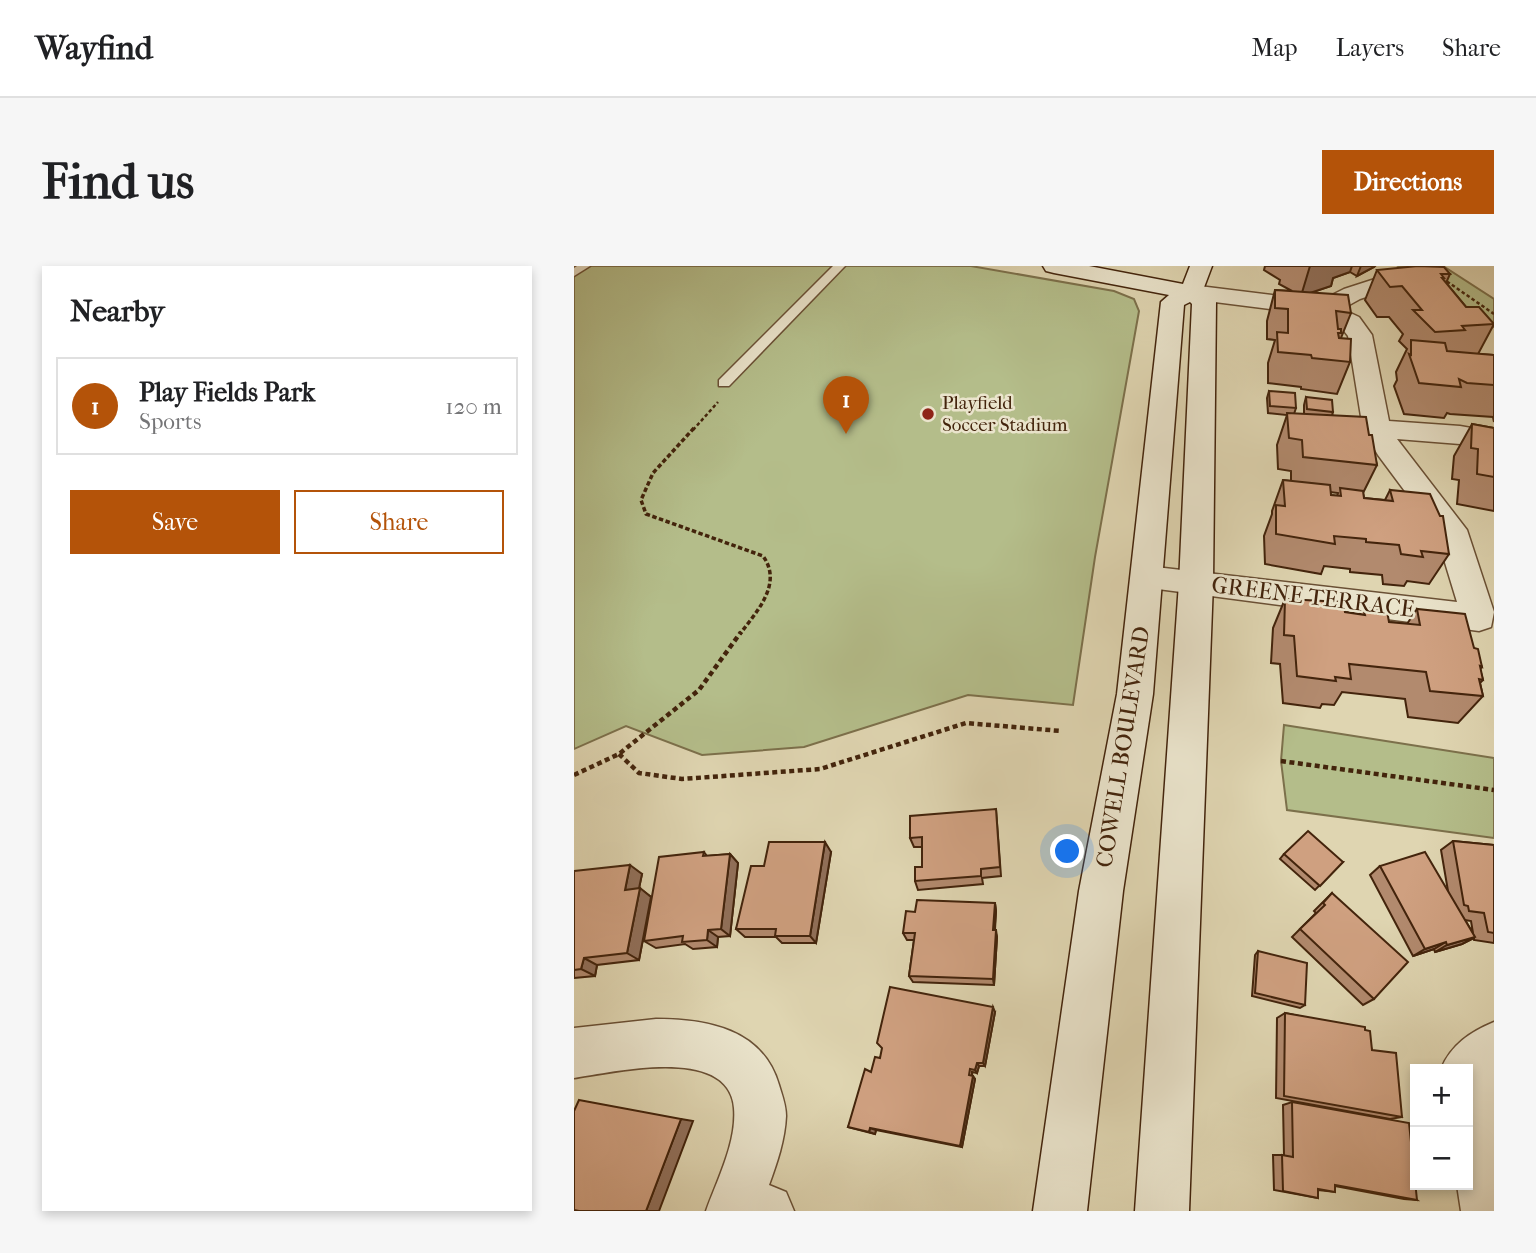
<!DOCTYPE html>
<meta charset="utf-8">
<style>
:root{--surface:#fff;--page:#f6f6f6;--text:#202124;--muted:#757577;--line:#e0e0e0;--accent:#b45309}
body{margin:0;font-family:"IM FELL French Canon",serif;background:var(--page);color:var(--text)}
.controls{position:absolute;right:21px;bottom:21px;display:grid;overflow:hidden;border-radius:0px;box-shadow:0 4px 10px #0003}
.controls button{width:63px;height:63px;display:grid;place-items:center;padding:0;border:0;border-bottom:2px solid var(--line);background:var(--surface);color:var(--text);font:35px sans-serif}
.you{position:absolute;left:494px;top:586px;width:24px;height:24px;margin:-18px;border:5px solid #fff;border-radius:50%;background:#1a73e8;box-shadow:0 0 0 10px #1a73e833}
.badge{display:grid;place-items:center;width:46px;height:46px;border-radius:50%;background:var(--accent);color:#fff;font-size:23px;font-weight:700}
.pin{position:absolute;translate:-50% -58px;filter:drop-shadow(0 2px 4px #0008)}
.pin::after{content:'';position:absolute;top:37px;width:24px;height:21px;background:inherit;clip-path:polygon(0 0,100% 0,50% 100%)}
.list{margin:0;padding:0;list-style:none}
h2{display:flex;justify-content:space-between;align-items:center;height:91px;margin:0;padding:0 28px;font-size:30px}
h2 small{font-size:23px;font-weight:400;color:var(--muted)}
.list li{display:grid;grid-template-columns:46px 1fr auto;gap:21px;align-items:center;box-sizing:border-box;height:98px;margin:0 14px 14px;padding:0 14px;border:2px solid var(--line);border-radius:0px}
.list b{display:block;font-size:26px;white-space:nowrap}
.list p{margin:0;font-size:23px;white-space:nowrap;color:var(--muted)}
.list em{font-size:23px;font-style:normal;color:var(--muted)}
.actions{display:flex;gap:14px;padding:21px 28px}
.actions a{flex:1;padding:16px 0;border:2px solid var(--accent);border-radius:0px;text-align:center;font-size:24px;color:var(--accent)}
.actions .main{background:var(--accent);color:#fff}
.map{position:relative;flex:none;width:920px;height:945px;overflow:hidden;border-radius:0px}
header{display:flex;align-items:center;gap:42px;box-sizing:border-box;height:98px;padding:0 35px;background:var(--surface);border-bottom:2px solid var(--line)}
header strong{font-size:33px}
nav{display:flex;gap:38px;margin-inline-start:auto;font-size:24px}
.intro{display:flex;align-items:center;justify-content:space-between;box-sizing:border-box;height:168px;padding:0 42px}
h1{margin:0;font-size:49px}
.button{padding:18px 32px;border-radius:0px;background:var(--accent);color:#fff;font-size:24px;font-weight:700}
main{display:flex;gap:42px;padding:0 42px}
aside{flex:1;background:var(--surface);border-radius:0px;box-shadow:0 4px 10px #0003}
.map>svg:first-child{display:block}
.green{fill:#b4bd8a;stroke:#7c704b;stroke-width:2}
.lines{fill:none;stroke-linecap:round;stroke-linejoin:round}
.lane-casing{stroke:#6a5035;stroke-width:3}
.street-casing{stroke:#6a5035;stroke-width:3}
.secondary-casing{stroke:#43240c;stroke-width:3}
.path-far2{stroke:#43240c;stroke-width:2.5;stroke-dasharray:3.5 2.5;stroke-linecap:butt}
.path-far1{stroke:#43240c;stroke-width:3.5;stroke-dasharray:4.5 2.5;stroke-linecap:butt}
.path{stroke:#43240c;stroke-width:4.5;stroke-dasharray:5 3.5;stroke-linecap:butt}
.lane{fill:#eae4cc;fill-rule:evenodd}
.street{fill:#eae4cc;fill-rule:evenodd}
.secondary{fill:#eae4cc;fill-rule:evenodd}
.wall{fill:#b28a6e;stroke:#43240c;stroke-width:2;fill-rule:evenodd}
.shaded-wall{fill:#91705a;stroke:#43240c;stroke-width:2}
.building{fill:#cfa080;stroke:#43240c;stroke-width:2}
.poi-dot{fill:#8f2418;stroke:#eae4cc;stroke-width:2.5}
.labels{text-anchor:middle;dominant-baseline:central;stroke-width:5;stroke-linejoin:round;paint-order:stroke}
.far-poi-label{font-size:19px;fill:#43240c;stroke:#eae4cc;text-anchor:start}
.street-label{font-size:23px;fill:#43240c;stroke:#eae4cc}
</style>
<header>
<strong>Wayfind</strong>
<nav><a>Map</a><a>Layers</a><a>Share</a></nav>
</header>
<div class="intro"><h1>Find us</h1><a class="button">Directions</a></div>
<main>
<aside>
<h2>Nearby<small></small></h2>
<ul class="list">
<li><span class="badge">1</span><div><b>Play Fields Park</b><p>Sports</p></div><em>120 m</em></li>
</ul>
<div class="actions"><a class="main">Save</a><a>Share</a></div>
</aside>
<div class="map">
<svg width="920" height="945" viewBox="0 0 920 945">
<rect width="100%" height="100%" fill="#dfd5b1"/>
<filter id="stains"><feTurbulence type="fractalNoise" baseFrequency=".00286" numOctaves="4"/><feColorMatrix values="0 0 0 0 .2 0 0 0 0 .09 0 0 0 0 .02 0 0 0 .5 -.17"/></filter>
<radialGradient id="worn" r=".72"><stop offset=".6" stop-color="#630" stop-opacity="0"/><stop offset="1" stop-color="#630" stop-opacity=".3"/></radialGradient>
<g class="green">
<polygon points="0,0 397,0 540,25 560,33 565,45 521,291 499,439 394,429 230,481 128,489 52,460 0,483"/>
<polygon points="824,0 869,0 920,33 920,61"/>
<polygon points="710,459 920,492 920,572 713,544 707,495"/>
</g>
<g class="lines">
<defs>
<g id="lane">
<polygon points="3,0 16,0 0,10 0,2"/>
<polygon points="259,0 271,0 155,120 145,120 145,114"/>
</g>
<g id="street">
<polygon points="835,2 843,4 846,9 843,14 786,33 768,43 785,51 798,69 815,155 886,160 920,166 920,184 886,178 823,173 893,264 920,346 917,361 905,365 561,320 557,312 561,304 573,300 883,336 862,267 804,189 789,163 774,70 767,61 744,49 617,33 609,31 605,26 609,21 617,19 746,35 770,23"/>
<path d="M82,753C133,753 189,763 205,819C208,829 212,839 212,850C211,874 203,897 195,919L212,926L220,945H132C143,914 163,876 160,842C155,779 41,806 0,812V762Z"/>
<path d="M920,756V945H887L883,919H894V803H867C877,779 896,766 920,756Z"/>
</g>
<polygon id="secondary" points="469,0 515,0 609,18 616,0 638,0 629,24 642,36 639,317 615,945 561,945 605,317 618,38 616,36 610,39 579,428 549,625 513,945 459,945 505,625 543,428 587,36 595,29 480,7 472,5"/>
</defs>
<use href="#lane" class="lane-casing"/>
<use href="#street" class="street-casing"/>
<use href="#secondary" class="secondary-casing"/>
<g class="path-far2">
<polyline points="868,12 920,48"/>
<polyline points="119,164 144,136"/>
</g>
<path class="path-far1" d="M120,162L79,207L67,234L72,248L189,290C209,318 183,345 166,368"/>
<g class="path">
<polyline points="45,488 65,507 108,513 246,503 392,457 487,465"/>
<polyline points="707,495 920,524"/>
<polyline points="0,509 45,488 125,424 167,366"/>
</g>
<use href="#lane" class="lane"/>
<use href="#street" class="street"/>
<use href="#secondary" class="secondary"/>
</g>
<g class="wall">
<polygon points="691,0 801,0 800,1 783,10 776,6 759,12 757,20 739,26 777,47 767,72 776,96 763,128 727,123 727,121 694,117 694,97 701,74 693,73 693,55 701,24 718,25 705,18 706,14 690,4"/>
<polygon points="803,4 876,8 872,17 892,41 920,58 904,88 920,89 920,156 919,151 876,148 873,147 870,152 830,148 820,120 823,114 822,106 833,83 825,75 829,68 815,51 803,51 791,34"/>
<path d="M695,125L722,142L720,148H730V139L732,131L759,146L758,149L795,169L803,199L789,227L790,232L811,234L816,224L875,288L855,318L833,315L830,320L809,318L808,309L776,306V303L750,300L747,308L691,298L690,270L698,248V245L709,214L717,215V205L704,203L703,179L713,149L694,147L693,132ZM756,226L764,227L763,230L757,229Z"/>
<polygon points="898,158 920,162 920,245 883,238 885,214 878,213 880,190"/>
<polygon points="711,333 771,346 786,348 789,342 815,356 833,358 843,343 900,382 908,401 906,403 909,414 906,417 909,430 884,457 834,451 831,433 768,426 760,439 748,438 746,442 709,437 706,398 697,397 699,362"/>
<polygon points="422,543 427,610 408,612 409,618 344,624 341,615 348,601 348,581 340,581 336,572"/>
<path d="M879,575L920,579V677L900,674V672L888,678L861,686L860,683L839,690L796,609L806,600L874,625L867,584ZM891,654L897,655L899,667Z"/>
<polygon points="130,586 133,590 156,588 164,597 156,670 144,671 143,681 119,683 111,678 82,682 70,675"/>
<polygon points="257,586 242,677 208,677 202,671 171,671 162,663 190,600"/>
<polygon points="710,588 769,596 741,624 706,593"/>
<polygon points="0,605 68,608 65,622 77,631 65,694 23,699 21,710 0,712"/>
<polygon points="758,627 800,733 789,739 718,671 742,647 740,645"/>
<polygon points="421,637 422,645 421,664 423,671 420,719 339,716 335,710 340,674 333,674 329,667 341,646"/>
<polygon points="684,685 731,739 726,742 678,730 681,689"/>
<polygon points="421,746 411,800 405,800 403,807 398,806 398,809 401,813 388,881 302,864 301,868 274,861 297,806 306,792"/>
<polygon points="711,747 791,764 798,784 828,851 816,853 702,832 703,752"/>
<polygon points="718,836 843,934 830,933 761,920 761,926 744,924 744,932 700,924 699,889 710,889 709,839"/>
</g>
<g class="shaded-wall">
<polygon points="736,0 778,0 776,6 759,12 757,20 727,30"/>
<polygon points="787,0 801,0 800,1 783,10"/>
<polygon points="251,576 257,586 242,677 236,670"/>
<polygon points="156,588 164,597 156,670 147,663"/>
<polygon points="56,599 68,608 63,632 51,624"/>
<polygon points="66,622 77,631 65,694 53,687"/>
<polygon points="421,637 422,645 420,671 419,664"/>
<polygon points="134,664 144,671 143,681 133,674"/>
<polygon points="422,664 423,671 420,719 419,713"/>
<polygon points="901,671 888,678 861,686 873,679"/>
<polygon points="872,676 860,683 839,690 851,683"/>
<polygon points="10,692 23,699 21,710 7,703"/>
<polygon points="419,741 421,746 411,800 409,797"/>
<polygon points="403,797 405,800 403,807 401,804"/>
<polygon points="399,810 401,813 388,881 386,880"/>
<polygon points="107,853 119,855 85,945 72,945"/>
<polygon points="296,862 302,864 301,868 295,866"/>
</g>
<g class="building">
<polygon points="844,0 870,1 876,8 867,8 870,12 868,12 892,41 905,41 920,58 888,60 891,64 861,66 839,44 848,44 828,20 816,21 803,4"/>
<polygon points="701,24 774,29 777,47 762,45 764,63 767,63 767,67 764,67 765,72 777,73 776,96 738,92 737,89 704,86 703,66 714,67 714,43 701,42"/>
<polygon points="837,74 871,77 873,85 920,89 920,119 893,117 885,113 887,121 845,117 835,88 837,89"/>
<polygon points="695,125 721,127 722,142 696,140"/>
<polygon points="732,131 758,134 759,146 733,143"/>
<polygon points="713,147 792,151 795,169 798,169 803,199 729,191 728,174 715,172"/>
<polygon points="898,158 920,162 920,211 903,208 904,183 897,182"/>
<polygon points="709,214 756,219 757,229 767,230 766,222 789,225 790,232 819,235 816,224 856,228 866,250 869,250 875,288 847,285 849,291 827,288 825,279 792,276 792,273 760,270 761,278 702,268 702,239 711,240"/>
<polygon points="711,333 769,336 771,346 791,349 789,342 813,345 815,356 846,359 843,343 891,348 900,382 904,383 908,401 906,400 909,414 905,413 909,430 856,425 852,406 775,398 777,413 761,411 762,415 723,410 720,370 710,369"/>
<polygon points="422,543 426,601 407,603 407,610 341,615 341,601 348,601 348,571 336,572 336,550"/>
<polygon points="734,565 769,596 746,620 710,588"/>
<polygon points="879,575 920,579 920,667 914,666 910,647 895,645 894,640 890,639"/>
<polygon points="195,576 251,576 236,670 201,670 202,663 162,663 177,600 190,600"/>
<polygon points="130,586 129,590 156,588 147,663 134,664 133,674 108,676 109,670 70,675 85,591"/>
<polygon points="851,586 901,671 873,679 872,676 851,683 806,600"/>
<polygon points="56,599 51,624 66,622 53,687 10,692 7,703 0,704 0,605"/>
<polygon points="758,627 834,696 800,733 726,663 751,639 749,637"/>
<polygon points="343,634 421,637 419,664 422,664 419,713 335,710 341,667 329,667 332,645 341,646"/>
<polygon points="684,685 733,697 731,739 681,727"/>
<polygon points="316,721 419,741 409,797 403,797 401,804 396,803 395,809 399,810 386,880 296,862 295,866 274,861 291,803 297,806 301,791 306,792 308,782 303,777"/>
<polygon points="711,747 791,761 791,764 796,765 798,784 822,787 828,851 710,830"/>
<polygon points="5,834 107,853 72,945 5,945 0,944 0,845"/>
<polygon points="718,836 835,857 843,934 761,919 761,926 744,923 744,932 709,925 708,889 719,891"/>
</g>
<circle class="poi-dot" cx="354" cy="148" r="7"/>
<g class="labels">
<g class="far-poi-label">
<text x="368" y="137">Playfield<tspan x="368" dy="22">Soccer Stadium</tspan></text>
</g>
<g class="street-label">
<text transform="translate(739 331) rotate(7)">GREENE TERRACE</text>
<text transform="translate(549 481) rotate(-81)">COWELL BOULEVARD</text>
</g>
</g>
<rect width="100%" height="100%" filter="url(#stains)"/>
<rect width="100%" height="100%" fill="url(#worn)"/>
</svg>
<div class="controls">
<button>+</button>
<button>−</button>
</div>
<div class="you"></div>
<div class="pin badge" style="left:272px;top:168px">1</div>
</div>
</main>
